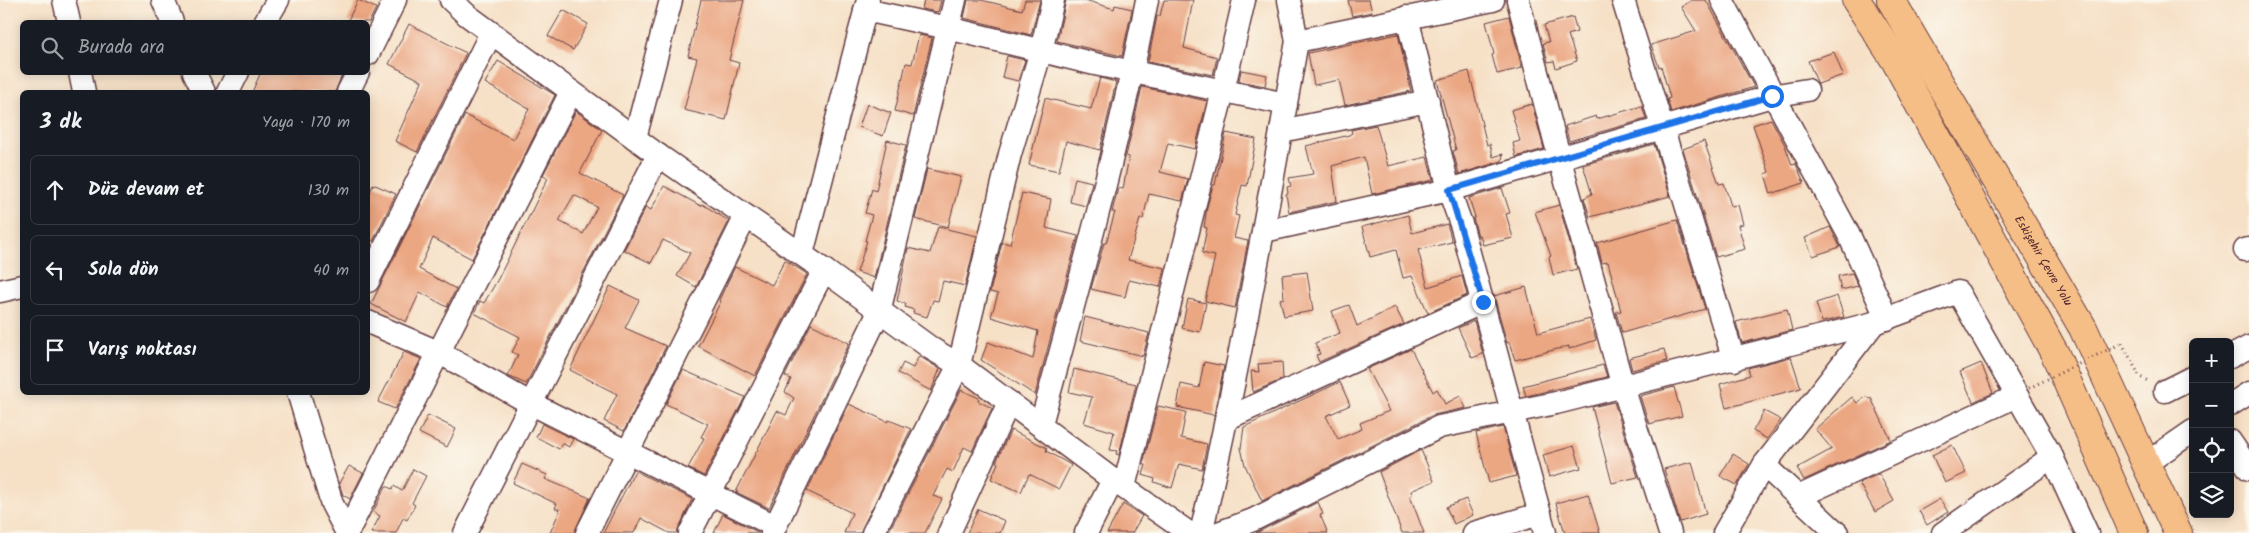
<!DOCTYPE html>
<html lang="tr">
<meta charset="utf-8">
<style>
:root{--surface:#171b24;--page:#242831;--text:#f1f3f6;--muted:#9ea1a6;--line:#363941}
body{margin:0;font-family:Kalam,sans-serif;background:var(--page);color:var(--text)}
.controls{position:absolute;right:15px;bottom:15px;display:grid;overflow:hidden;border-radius:8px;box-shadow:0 2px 12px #0003}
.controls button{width:45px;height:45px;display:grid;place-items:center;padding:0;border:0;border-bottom:1px solid var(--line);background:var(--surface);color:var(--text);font:25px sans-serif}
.stop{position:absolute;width:15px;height:15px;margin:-11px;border:4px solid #1a73e8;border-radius:50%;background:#fff}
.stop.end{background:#1a73e8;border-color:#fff;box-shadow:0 1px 5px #0008}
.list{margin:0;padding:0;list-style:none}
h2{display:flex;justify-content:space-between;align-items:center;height:65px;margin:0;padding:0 20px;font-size:21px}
h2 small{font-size:16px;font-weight:400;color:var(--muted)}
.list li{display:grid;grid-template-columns:32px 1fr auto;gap:15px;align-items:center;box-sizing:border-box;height:70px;margin:0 10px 10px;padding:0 10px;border:1px solid var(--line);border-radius:8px}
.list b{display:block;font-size:19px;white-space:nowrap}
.list em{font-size:16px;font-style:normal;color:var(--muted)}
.icon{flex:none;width:28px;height:28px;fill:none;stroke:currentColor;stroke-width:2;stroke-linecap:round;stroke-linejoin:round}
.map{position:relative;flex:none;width:2249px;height:533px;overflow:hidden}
.search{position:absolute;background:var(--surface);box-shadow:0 2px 12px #0003;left:20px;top:20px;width:350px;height:55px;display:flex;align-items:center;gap:12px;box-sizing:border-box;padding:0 18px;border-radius:8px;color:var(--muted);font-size:19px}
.panel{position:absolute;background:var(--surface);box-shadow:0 2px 12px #0003;left:20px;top:90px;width:350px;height:305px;border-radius:8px}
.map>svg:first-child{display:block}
.building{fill:#eba682;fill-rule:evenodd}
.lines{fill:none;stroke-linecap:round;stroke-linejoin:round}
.minor-casing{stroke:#643c42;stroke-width:25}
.highway-casing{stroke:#643c42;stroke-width:30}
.path{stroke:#643c42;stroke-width:3;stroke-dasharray:1 4;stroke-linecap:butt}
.minor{stroke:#fff;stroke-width:22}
.highway{stroke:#f6be87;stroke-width:28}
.path-bridge{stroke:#643c42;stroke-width:3;stroke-dasharray:1 4;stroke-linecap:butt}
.route{stroke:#1a73e8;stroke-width:6}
.labels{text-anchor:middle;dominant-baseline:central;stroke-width:4;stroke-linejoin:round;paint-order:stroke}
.street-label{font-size:12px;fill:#4a1f2b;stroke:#fbf7ec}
</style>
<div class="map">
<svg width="2249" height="533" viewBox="0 0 2249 533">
<rect width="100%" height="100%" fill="#fbf7ec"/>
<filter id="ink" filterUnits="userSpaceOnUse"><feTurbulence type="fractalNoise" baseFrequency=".02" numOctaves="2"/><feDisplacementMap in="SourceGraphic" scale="10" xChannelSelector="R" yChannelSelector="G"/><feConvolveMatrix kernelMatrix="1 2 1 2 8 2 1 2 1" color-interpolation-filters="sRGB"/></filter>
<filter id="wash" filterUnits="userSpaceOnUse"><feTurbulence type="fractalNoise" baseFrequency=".0096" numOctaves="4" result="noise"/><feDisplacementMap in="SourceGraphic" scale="20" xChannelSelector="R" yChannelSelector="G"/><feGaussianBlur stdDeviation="1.12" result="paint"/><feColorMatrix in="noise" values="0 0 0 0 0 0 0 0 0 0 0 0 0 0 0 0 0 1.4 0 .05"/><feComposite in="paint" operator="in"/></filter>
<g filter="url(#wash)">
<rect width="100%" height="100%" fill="#f6e0c6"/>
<g id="blocks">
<g class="building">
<polygon points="358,0 376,8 369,22 347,22"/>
<polygon points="701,0 744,0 729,60 739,63 726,120 684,110 697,58 688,56"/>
<polygon points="924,0 941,0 938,12 922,9"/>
<polygon points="968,0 981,0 1022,10 1025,0 1040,0 1031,35 964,18"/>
<polygon points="1066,0 1085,0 1114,9 1115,5 1132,9 1122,56 1057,41"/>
<polygon points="1164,0 1193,0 1184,48 1217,57 1213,75 1148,62 1157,16 1160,16"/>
<polygon points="1348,0 1369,0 1372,12 1352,16"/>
<polygon points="1692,0 1706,0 1754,87 1671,112 1667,99 1670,98 1669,94 1661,66 1659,67 1651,45 1696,31 1681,7"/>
<polygon points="563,10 588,24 573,50 548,36"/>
<polygon points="1509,16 1522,68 1497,74 1492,55 1494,54 1486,22"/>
<polygon points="1573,17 1577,32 1568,35 1577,61 1556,68 1554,61 1548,62 1543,43 1549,42 1544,25"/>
<polygon points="409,24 466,53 417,152 395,141 422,81 389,64"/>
<polygon points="1398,34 1411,91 1345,105 1339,80 1314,85 1308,53"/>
<polygon points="919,35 932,38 913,116 895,111 906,63 912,64"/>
<polygon points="1834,52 1843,75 1818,84 1808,61"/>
<polygon points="1007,56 1025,60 1018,81 1002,77"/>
<polygon points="498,61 555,95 472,259 433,238 419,269 456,289 447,307 420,292 406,322 371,304 465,115 513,139 529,109 485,83"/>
<polygon points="1241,70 1267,75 1265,86 1239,81"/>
<polygon points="1469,71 1487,145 1490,144 1493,157 1503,154 1502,161 1459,174 1453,151 1456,150 1437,80"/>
<polygon points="261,72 343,72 335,92 252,92"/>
<polygon points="1100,78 1116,82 1100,150 1066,141 1059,171 1029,165 1045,98 1091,109"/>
<polygon points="1142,87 1207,101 1195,149 1168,143 1160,172 1188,179 1182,201 1149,194 1143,219 1140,219 1128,260 1165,268 1160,287 1129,280 1125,297 1091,289 1104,243 1106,243 1115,212 1112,212 1118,188 1123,189 1129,157 1126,156"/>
<polygon points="867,104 891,113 883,136 859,127"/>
<polygon points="1532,104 1544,149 1516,157 1513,143 1520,141 1511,110"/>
<polygon points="1642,106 1646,119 1569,141 1565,126 1596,116 1597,119"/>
<path d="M576,111L602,130L580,173L623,195L526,384L508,376L518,355L512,352L520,337L474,313L480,301L484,303L498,279L548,178L543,175ZM574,195L597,207L583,234L559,221Z"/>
<polygon points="1771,119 1785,145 1792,165 1796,164 1804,183 1771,194 1765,174 1769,172 1753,125"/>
<polygon points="1376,125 1388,166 1427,157 1433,180 1372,194 1364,157 1332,166 1337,201 1289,212 1286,194 1288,193 1287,187 1291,186 1289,178 1313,174 1306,146 1349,135 1352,133 1351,130"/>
<polygon points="1226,133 1256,139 1247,186 1242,185 1235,215 1239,216 1234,238 1248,241 1235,308 1205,301 1215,256 1202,253 1207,228 1204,227 1207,207 1213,185 1215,185"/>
<polygon points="887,140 906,145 874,278 857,272 867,241 865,241 872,215 865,213 872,189 876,191"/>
<polygon points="1704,141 1719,184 1724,183 1731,206 1738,205 1743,224 1738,225 1745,249 1716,257 1683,149"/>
<polygon points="1654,144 1670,196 1590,217 1584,198 1592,194 1583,165"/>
<polygon points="927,169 961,177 948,227 915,219"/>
<polygon points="1075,178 1092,182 1086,206 1070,202"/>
<polygon points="373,184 396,194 373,241 368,239 368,198"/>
<polygon points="664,186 701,206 702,204 729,221 696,287 677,276 690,253 663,240 651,263 624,250 646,207 651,210"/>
<polygon points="1502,188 1510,213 1506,214 1513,238 1483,245 1480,235 1478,236 1473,218 1475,217 1469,198"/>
<polygon points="1022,193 1051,199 1046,228 1078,236 1035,395 981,360 988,342 1033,359 1038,331 991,317 998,294 990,292 1002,242 1010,244"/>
<polygon points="1559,205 1577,269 1553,275 1549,257 1551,256 1535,212"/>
<polygon points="1408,215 1412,233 1447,224 1449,231 1452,242 1418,250 1428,287 1462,276 1467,295 1428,313 1412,276 1403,278 1396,250 1370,257 1362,227"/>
<polygon points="1677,220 1705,309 1622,333 1616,312 1621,311 1608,262 1602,263 1597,243"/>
<polygon points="938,227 977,236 965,286 943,281 938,301 933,300 927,317 913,313 914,310 905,307 906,304 897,301 908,248 930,253"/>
<polygon points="1830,227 1840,247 1813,256 1805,238"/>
<polygon points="785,260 807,274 755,376 698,346 721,301 719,300 735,267 772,285"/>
<polygon points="1307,272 1313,311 1284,316 1280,299 1284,298 1282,275"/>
<polygon points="1852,273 1858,286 1841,290 1838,276"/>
<polygon points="610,286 639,300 625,328 666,346 624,431 604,421 617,394 570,370"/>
<polygon points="1526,287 1538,333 1590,319 1596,340 1569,349 1569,346 1515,360 1509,342 1507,343 1494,296"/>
<polygon points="1837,296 1844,317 1822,322 1816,303"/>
<polygon points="1188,299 1206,303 1200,332 1182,328"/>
<polygon points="1349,305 1357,326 1395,307 1404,324 1319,362 1316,355 1320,354 1315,343 1340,333 1332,311"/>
<polygon points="1787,309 1792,330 1742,343 1736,322"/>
<polygon points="1085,317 1149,333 1143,356 1080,341"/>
<polygon points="1474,321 1483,354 1472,358 1458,328"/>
<polygon points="811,324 849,343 769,508 736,492 777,411 786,415 794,398 785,392 791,379 785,376"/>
<polygon points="1411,349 1433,392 1437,389 1445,404 1460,396 1466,408 1433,415 1262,501 1245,465 1241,448 1244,427 1340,382 1350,405 1326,416 1338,439 1362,429 1360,423 1389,411 1367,369"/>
<polygon points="1664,349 1667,361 1632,370 1629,358"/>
<polygon points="404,352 421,359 395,409 378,402"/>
<polygon points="919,356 940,369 931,391 898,373 903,363 913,368"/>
<polygon points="1791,357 1801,388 1726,408 1720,384 1750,375 1748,368"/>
<polygon points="1204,362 1224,366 1214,415 1177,407 1181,384 1199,388"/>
<polygon points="1282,362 1283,379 1253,392 1251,371 1259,372 1258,364"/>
<polygon points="1981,363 1993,393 1973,402 1960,372"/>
<polygon points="1603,365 1607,377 1526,396 1523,386"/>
<polygon points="1074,369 1136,384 1119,455 1116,454 1117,451 1110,450 1114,432 1084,423 1092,397 1069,392"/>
<polygon points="683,370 745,397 704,476 688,468 704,438 701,437 708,424 666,404"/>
<polygon points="1674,387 1682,416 1649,424 1640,396"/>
<polygon points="961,390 979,398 978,401 992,408 972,451 964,447 953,472 947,469 933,496 942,499 925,533 888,533"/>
<polygon points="1867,396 1869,399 1871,398 1891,440 1804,480 1797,468 1832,449 1815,429 1852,397 1857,403"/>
<polygon points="1614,402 1638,477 1612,483 1592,407"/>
<polygon points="849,404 888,422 889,420 911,429 860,533 844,533 852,513 807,491"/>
<polygon points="1158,406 1186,412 1181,438 1207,444 1202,469 1179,464 1172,488 1154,482 1155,479 1143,475 1146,465 1143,464"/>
<polygon points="1764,411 1781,420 1767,439 1753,431"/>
<polygon points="428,415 456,429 447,447 419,433"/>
<polygon points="542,424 573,439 569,447 562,443 559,449 536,437"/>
<polygon points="1503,427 1516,476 1489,483 1476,433"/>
<polygon points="1011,430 1047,448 1046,451 1071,465 1059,489 1029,474 1021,492 991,479 998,463 996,462"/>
<polygon points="1952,445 1966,473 1945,483 1932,455"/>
<polygon points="1574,446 1581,468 1549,477 1543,455"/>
<polygon points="1421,450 1434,481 1411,491 1412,495 1410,496 1424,533 1402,533 1379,472"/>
<polygon points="1733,454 1749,464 1737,485 1720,476"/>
<polygon points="1692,462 1706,514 1680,522 1664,469"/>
<polygon points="522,464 547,475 545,479 590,498 574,533 550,533 560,510 555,508 557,504 513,483"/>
<polygon points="349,466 363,473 350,499 343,495 339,483"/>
<polygon points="413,469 426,476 412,503 415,505 407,520 403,518 396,533 371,533 380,516 373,512 386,486 392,489 394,486 402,491"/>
<polygon points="635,471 692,499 677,533 669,533 641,518 634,533 603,533"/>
<polygon points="1879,474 1894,501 1875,512 1859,483"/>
<polygon points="1588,494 1600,533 1565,533 1556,503"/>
<polygon points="1466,499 1473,515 1454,524 1446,507"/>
<polygon points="1940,499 1948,512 1927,525 1919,511"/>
<polygon points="1318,502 1323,514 1320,515 1328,533 1256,533"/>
<polygon points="1123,504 1142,516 1132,533 1107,533"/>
<polygon points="978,509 1005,521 1000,533 967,533"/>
<polygon points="723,514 759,533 714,533"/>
</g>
</g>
</g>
<g filter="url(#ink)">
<use href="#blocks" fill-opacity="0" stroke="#643c42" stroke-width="1"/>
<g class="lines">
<defs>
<g id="minor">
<polyline points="64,0 69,22"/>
<polyline points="163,0 172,22"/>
<polyline points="451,0 467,15 658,155 824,270 932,349 959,365 1113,480 1189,533"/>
<polyline points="1289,0 1297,41"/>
<polyline points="1518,0 1560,160 1623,387 1670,533"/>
<polyline points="1623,0 1734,360"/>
<polyline points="1722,0 1849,235 1887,319"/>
<polyline points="865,10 948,28 1095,64 1286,104"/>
<polyline points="1407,17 1449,190 1462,227 1545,533"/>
<polyline points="265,22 278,0"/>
<polyline points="368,54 395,0"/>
<polyline points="80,72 84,92"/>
<polyline points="194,72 204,92"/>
<polyline points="228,92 238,72"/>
<polyline points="348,92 358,72"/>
<polyline points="1281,131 1428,101"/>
<polyline points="635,138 671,0"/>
<polyline points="1264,231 1449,190 1772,96 1807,90"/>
<polyline points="2245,250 2249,249"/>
<polyline points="802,254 868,0"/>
<polyline points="368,281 491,33"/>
<polyline points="0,291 22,286"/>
<polyline points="368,322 438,352 530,403 775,526"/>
<polyline points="2230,357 2249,347"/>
<polyline points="2165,391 2193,377"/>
<polyline points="298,392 332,504 347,533"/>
<polyline points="2230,405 2249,393"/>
<polyline points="1226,419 1483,302"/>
<path d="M1041,424C1079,284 1119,143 1147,0"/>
<polyline points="2230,441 2249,469"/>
<polyline points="2145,464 2193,431"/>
<polyline points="1764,465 1874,323"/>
<polyline points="1124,487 1223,91 1244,0"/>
<polyline points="1798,497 2017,396"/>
<polyline points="347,533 571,92"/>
<polyline points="465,533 658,155"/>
<polyline points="587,533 746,216"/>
<polyline points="690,533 824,270"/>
<polyline points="772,533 879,312 955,0"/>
<polyline points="873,533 959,365 1010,154 1041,51 1053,0"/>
<polyline points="949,533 1009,402"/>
<polyline points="1086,533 1113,480"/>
<path d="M1201,533C1239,370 1268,206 1297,41L1493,0"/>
<polyline points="1218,533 1253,520 1439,427 1556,403 1874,323 1958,292 2052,457 2087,533"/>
<polyline points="1474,533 1540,514"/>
<polyline points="1724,533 1764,465 1837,533"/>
<polyline points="1943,533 2052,457"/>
</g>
<g id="highway">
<polyline points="1856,0 1895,60 2055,354 2134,533"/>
<path id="s1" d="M1891,0L2083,328L2178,533"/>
</g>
</defs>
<use href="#minor" class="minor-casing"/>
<use href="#highway" class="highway-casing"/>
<polyline class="path" points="2122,343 2140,377 2150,382"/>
<use href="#minor" class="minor"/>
<use href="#highway" class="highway"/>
<polyline class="path-bridge" points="2029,388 2122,343"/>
</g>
</g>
<g class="lines" filter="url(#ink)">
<polyline class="route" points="1483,302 1449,190 1772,96"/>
</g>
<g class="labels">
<g class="street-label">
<text stroke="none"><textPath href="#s1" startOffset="302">Eskişehir Çevre Yolu</textPath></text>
</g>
</g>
</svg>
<div class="controls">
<button>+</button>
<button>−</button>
<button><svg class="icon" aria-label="locate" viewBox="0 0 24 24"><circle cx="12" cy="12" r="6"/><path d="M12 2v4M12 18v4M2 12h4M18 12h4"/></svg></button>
<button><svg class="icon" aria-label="layers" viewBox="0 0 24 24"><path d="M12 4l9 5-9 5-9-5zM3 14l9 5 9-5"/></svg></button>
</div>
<div class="stop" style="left:1772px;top:96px"></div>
<div class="stop end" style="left:1483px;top:302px"></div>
<div class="search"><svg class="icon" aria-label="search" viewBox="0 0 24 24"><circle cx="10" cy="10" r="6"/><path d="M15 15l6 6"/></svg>Burada ara</div>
<section class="panel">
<h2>3 dk<small>Yaya · 170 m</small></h2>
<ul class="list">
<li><svg class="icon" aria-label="ahead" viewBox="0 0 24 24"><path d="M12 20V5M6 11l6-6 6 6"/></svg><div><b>Düz devam et</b></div><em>130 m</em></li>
<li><svg class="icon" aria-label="left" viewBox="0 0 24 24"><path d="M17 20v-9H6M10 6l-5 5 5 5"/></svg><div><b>Sola dön</b></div><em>40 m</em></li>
<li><svg class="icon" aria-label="arrive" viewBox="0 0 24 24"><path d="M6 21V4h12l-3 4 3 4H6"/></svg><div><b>Varış noktası</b></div></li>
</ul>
</section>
</div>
